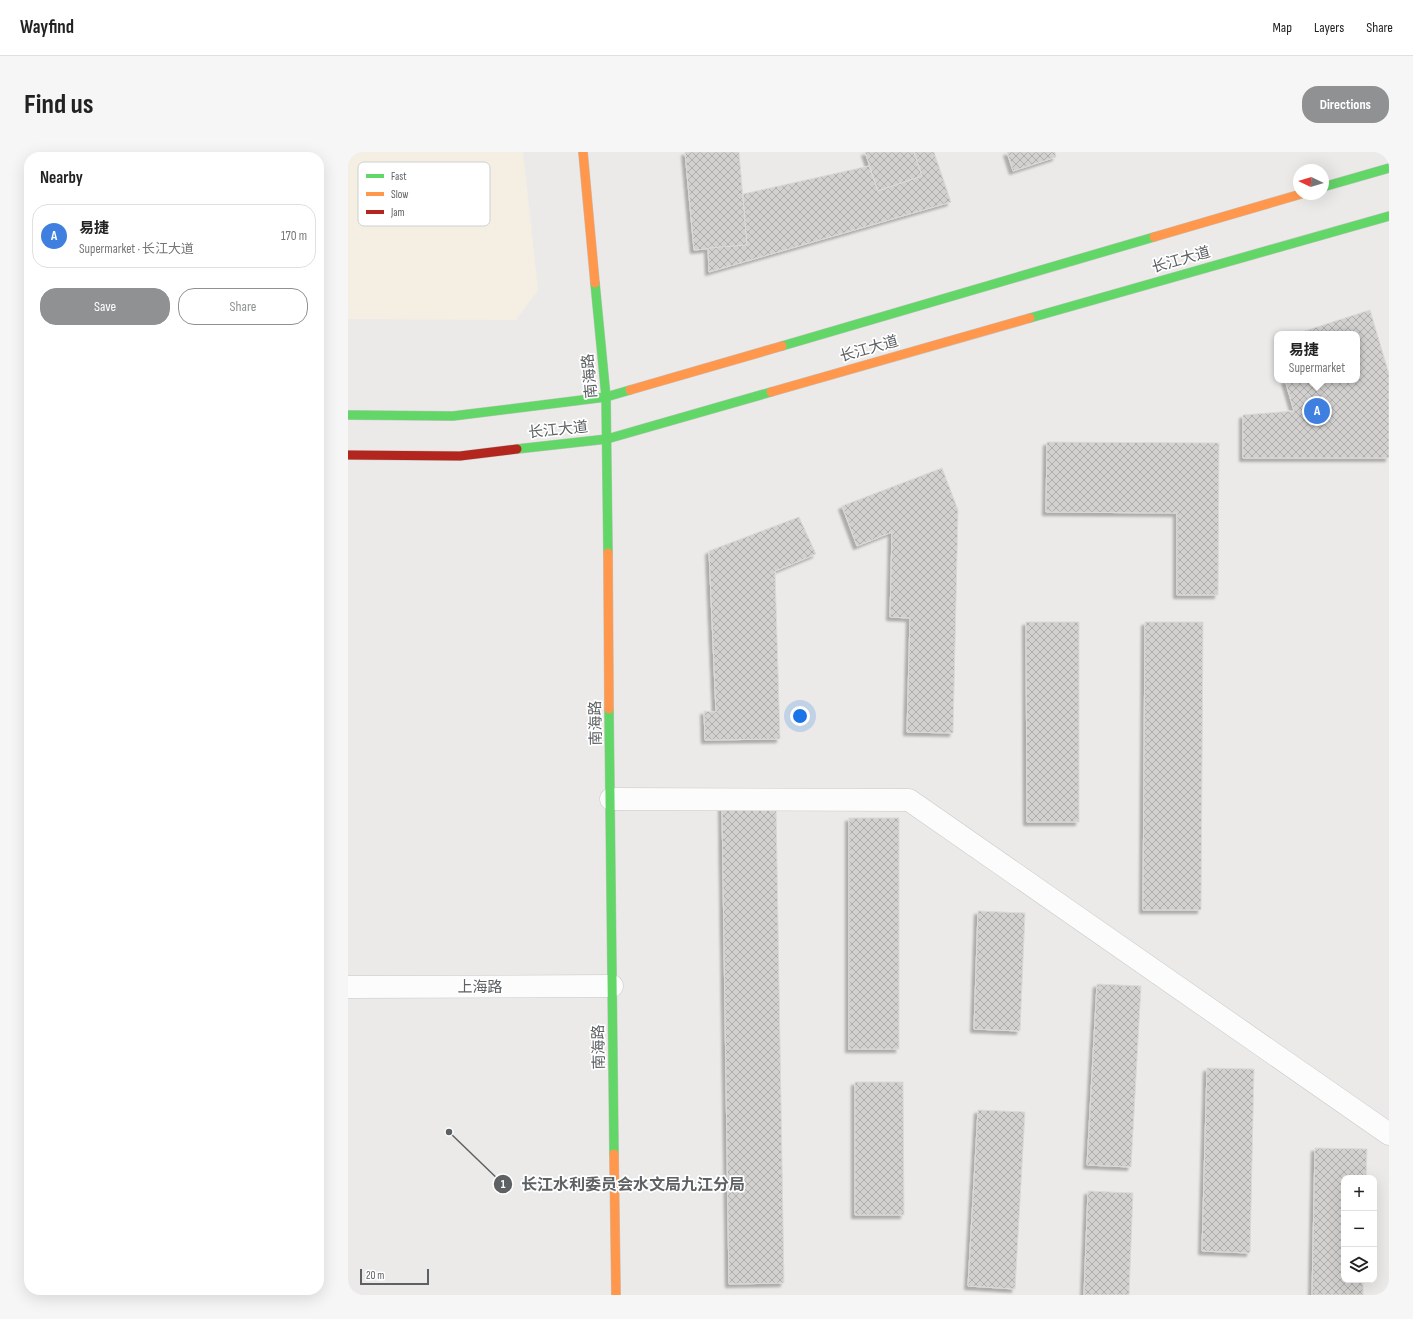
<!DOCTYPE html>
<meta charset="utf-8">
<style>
:root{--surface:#fff;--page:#f6f6f6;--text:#222;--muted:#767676;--line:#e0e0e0;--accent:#8f9192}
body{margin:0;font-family:"Sofia Sans Condensed","Noto Sans SC",sans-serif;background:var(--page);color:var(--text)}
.controls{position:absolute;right:12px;bottom:12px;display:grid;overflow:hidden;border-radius:8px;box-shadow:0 4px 16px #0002}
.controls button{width:36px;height:36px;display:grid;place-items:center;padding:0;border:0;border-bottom:1px solid var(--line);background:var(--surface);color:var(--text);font:20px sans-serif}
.compass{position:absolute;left:945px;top:12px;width:36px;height:36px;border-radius:50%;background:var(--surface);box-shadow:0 4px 16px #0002;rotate:274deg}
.scale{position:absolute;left:12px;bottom:10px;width:69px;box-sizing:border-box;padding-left:4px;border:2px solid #5d6164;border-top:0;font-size:11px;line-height:14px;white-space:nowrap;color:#5d6164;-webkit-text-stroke:3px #fff;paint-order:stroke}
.you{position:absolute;left:452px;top:564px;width:14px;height:14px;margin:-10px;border:3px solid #fff;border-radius:50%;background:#1a73e8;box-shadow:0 0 0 6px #1a73e833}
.badge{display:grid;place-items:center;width:26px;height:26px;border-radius:50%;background:var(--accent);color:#fff;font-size:13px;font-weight:700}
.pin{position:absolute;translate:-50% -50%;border:2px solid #fff;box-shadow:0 1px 4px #0006}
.popup{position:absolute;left:926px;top:179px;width:86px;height:52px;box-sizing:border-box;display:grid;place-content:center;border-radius:8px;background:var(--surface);filter:drop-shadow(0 1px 3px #0005);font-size:13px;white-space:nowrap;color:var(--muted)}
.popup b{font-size:15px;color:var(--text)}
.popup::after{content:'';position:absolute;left:50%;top:100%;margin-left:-8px;border:8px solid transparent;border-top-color:var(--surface)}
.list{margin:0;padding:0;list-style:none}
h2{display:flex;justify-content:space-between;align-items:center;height:52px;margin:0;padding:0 16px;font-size:17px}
h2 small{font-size:13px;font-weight:400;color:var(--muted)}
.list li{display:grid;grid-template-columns:26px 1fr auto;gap:12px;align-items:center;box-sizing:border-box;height:64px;margin:0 8px 8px;padding:0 8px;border:1px solid var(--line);border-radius:16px}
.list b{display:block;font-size:15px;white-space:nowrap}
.list p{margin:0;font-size:13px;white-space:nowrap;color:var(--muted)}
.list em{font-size:13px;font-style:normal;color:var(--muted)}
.actions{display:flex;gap:8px;padding:12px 16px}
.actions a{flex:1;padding:9px 0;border:1px solid var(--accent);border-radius:16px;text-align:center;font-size:14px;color:var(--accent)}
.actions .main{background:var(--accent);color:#fff}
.icon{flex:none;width:22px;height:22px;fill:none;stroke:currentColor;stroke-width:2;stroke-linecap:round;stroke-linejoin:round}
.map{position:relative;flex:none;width:1041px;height:1143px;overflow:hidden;border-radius:16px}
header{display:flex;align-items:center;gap:24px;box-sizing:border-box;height:56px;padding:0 20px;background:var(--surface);border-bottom:1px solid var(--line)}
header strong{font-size:19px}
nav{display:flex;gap:22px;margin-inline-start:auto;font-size:14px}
.intro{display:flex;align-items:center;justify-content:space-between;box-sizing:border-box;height:96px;padding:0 24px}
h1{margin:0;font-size:28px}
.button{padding:10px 18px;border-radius:16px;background:var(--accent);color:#fff;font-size:14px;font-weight:700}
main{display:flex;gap:24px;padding:0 24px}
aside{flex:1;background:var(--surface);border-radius:16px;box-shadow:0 4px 16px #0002}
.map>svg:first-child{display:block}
.commercial{fill:#f4eee3}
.building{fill:url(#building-cross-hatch);stroke:#dcdad7;filter:url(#shadow)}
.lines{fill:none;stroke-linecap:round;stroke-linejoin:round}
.street-casing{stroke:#c9c8c7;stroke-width:23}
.fast-casing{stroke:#c6c7c6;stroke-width:10}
.slow-casing{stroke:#c6c7c6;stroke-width:10}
.jam-casing{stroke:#c6c7c6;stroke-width:10}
.street{stroke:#fcfcfc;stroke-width:22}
.fast{stroke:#63d668;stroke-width:9}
.slow{stroke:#ff974d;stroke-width:9}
.jam{stroke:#b3261e;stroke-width:9}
.labels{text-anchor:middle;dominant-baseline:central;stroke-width:3.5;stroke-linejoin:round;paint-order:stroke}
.street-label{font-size:15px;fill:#5d6164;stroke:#fff}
.key{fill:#fff;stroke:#ced0d0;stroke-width:1}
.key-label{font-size:11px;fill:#5d6164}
.leader{fill:none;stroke:#5d6164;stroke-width:1.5}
.callout-dot{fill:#5d6164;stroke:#fff;stroke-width:1.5}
.mark-label{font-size:12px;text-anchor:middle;font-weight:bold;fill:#fff}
.callout-label{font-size:16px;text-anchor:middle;font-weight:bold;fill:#5d6164;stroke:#fff;stroke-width:3.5;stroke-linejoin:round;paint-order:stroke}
</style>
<header>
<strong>Wayfind</strong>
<nav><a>Map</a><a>Layers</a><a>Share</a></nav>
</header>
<div class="intro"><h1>Find us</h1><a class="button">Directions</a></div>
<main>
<aside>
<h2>Nearby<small></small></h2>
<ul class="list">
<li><span class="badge" style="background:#3f7fe0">A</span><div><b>易捷</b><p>Supermarket · 长江大道</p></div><em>170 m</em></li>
</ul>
<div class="actions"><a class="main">Save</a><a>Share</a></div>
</aside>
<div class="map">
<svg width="1041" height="1143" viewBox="0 0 1041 1143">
<defs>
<pattern id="building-cross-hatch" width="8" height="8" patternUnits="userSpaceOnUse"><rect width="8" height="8" fill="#d3d1d0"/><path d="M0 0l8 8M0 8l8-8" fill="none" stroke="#aeadac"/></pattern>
<filter id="shadow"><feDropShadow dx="-3.5" dy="3.5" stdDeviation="1" flood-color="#0004"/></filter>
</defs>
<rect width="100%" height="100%" fill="#eceae8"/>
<polygon class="commercial" points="0,0 175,0 190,138 168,168 0,167"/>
<g class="building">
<polygon points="337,0 391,0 399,93 346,98"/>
<polygon points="517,0 566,0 574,24 530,39"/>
<polygon points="566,0 586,0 603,50 361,120 360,96 399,93 395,42 521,14 530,39 574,24"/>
<polygon points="659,0 707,0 708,5 665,19"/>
<polygon points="1022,158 1041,222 1041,306 895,306 895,263 946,259 937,228 1009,228 1009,182 947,182"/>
<polygon points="699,290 871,291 870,443 829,443 829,361 698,360"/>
<polygon points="594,316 610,358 605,581 559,580 562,466 542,465 544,380 509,394 494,354"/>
<polygon points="451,365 468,402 427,419 432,587 357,588 356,559 368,560 361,399"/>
<polygon points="678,470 731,470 731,670 679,670"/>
<polygon points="797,470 855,470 853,758 795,758"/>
<polygon points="428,653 436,1131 381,1132 374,654"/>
<rect x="501" y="666" width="50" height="231"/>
<polygon points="630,759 677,761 672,879 626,877"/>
<polygon points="749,832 793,834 783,1015 739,1013"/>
<polygon points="859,916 906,917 902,1101 854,1099"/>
<polygon points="507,930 555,930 556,1063 507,1063"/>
<polygon points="630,958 677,960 667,1137 620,1134"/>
<polygon points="967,996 1019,997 1018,1026 996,1026 996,1128 1015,1128 1015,1143 964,1143"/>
<polygon points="740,1039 785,1041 781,1143 736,1143"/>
</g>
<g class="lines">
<defs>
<g id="street">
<polyline points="263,647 561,648 1041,982"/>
<polyline points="0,835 264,834"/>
</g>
<g id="fast">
<polyline points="975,35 1041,16"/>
<polyline points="247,131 258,245 260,401"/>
<polyline points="682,166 1041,64"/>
<polyline points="434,194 806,85"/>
<polyline points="0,263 105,264 258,245 282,238"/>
<polyline points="169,297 259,287 423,240"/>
<polyline points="261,557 266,1002"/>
</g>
<g id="slow">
<polyline points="235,0 247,131"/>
<polyline points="806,85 953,42"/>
<polyline points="282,238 434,194"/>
<polyline points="423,240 682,166"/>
<polyline points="260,401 261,557"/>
<polyline points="266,1002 268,1143"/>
</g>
<polyline id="jam" points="0,303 112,304 169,297"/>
</defs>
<use href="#street" class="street-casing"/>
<use href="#fast" class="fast-casing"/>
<use href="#slow" class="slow-casing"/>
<use href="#jam" class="jam-casing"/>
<use href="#street" class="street"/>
<use href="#fast" class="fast"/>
<use href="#slow" class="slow"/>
<use href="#jam" class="jam"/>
</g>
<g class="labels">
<g class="street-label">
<text transform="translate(833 108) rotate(-16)">长江大道</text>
<text transform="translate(521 197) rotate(-16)">长江大道</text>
<text transform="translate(242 224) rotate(-95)">南海路</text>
<text transform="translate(210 278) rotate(-6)">长江大道</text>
<text transform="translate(248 571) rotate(-91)">南海路</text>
<text x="132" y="835">上海路</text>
<text transform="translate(251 895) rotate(-91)">南海路</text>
</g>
</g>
<rect x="10" y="10" width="132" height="64" rx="6" class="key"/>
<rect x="18" y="22" width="18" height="4" fill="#63d668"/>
<rect x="18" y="40" width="18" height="4" fill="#ff974d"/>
<rect x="18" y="58" width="18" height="4" fill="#b3261e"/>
<g class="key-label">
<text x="43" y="28">Fast</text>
<text x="43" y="46">Slow</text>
<text x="43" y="64">Jam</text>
</g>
<path class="leader" d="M101 980L155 1032"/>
<g class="callout-dot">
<circle cx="101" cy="980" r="4"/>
<circle cx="155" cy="1032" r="10"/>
</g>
<g class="mark-label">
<text x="155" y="1036">1</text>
</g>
<g class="callout-label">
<text x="285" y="1038">长江水利委员会水文局九江分局</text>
</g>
</svg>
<div class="controls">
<button>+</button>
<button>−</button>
<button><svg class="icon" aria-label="layers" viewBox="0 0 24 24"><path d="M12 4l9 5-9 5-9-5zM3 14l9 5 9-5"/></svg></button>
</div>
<svg class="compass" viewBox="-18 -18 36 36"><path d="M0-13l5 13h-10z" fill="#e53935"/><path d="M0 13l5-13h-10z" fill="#767676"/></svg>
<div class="scale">20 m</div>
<div class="you"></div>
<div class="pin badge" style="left:969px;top:259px;background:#3f7fe0">A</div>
<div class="popup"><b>易捷</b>Supermarket</div>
</div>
</main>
